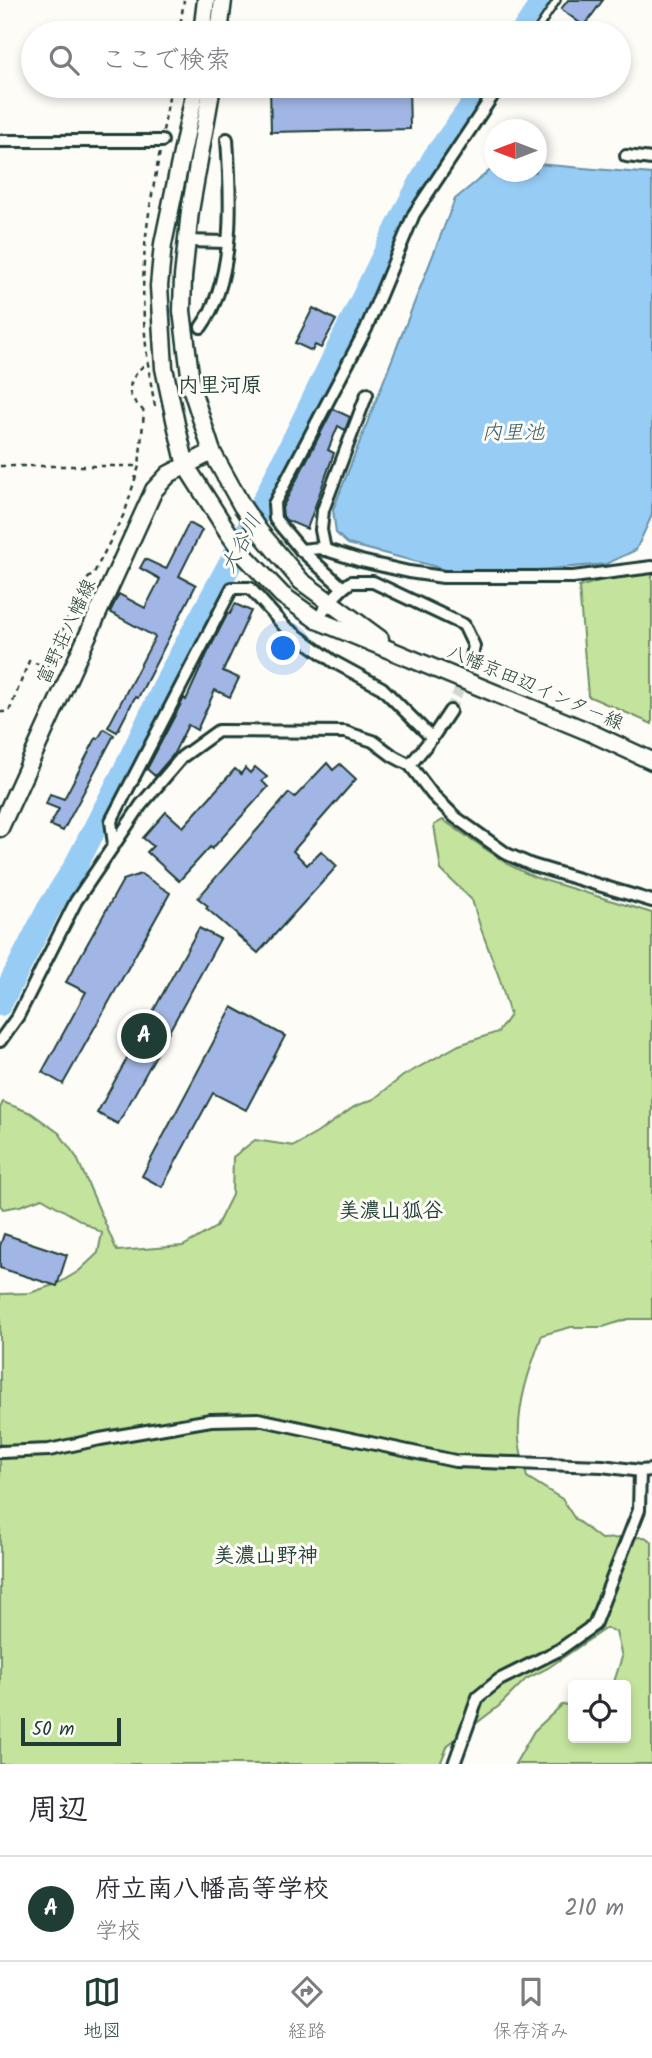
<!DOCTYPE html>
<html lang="ja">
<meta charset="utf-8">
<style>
:root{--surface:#fff;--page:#f7f7f7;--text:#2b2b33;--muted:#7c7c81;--line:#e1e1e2;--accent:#1f3d34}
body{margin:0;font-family:Kalam,"Klee One",sans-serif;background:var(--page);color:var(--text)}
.controls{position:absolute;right:21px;bottom:21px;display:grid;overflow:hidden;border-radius:7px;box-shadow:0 4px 10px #0003}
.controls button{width:63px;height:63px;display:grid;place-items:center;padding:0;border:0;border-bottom:2px solid var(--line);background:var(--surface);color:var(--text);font:35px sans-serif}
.compass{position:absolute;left:484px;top:119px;width:63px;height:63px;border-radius:50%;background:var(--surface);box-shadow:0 4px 10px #0003;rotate:270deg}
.scale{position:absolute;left:21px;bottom:18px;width:100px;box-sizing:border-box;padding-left:7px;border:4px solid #1f3d34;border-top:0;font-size:19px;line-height:24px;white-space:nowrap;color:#1f3d34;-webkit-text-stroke:5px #fdfcf7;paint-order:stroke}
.you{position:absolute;left:284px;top:649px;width:24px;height:24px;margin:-18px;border:5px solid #fff;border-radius:50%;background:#1a73e8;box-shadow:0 0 0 10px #1a73e833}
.badge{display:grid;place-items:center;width:46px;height:46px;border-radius:50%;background:var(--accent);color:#fff;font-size:23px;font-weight:700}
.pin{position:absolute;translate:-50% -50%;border:4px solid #fff;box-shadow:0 2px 7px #0006}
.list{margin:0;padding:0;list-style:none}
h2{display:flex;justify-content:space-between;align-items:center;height:91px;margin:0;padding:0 28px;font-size:30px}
h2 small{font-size:23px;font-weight:400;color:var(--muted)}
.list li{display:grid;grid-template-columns:46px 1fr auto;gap:21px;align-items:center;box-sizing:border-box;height:105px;padding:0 28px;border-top:2px solid var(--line)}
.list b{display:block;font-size:26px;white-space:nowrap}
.list p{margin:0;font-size:23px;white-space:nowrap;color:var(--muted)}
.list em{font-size:23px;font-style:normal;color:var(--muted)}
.icon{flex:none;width:38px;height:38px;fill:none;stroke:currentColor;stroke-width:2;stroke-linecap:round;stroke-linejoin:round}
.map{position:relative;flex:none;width:652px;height:1764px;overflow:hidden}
.search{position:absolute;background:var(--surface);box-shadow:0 4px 10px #0003;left:21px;right:21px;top:21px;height:77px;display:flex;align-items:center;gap:18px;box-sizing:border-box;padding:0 24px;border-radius:38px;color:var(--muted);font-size:26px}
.sheet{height:196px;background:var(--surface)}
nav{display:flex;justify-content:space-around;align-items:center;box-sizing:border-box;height:98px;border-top:2px solid var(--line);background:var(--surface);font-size:19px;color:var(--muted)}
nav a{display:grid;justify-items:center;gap:4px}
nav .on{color:var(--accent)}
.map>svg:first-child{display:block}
.green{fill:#c4e49d;stroke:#729068;stroke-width:2}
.water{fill:#97ccf5;stroke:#6793a8;stroke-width:2}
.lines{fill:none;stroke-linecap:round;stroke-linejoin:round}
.river{stroke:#97ccf5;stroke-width:24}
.building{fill:#a2b6e5;stroke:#1f3d34;stroke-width:2}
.street-tunnel{stroke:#d1d6d0;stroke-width:10;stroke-dasharray:10 5;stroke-linecap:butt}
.lane-casing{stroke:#1f3d34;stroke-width:10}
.street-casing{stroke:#1f3d34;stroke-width:16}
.secondary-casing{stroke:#1f3d34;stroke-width:21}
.path{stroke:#1f3d34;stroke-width:2.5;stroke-dasharray:5 5;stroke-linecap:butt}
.lane{stroke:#fdfcf7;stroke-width:5}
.street{stroke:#fdfcf7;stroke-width:10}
.secondary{stroke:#fdfcf7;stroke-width:16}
.labels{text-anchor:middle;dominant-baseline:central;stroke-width:6;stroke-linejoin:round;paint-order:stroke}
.street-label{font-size:19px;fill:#1f3d34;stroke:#fdfcf7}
.neighbourhood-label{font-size:21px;font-weight:bold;fill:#1f3d34;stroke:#fdfcf7}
.water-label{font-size:21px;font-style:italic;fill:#3d6164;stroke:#fdfcf7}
</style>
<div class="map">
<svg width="652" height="1764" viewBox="0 0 652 1764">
<rect width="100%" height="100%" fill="#fdfcf7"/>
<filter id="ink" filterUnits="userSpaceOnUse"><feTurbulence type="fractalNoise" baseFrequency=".0143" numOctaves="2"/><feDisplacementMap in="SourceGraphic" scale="14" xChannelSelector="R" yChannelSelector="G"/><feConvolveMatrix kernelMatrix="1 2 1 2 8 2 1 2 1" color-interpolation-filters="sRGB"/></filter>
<g filter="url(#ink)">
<g class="green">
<polygon points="652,565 652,724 588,696 579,587"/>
<path d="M443,820L509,865L534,877L652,913V1319H628L603,1327H571L542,1335C530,1368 517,1403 519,1439C520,1451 524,1465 527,1477L562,1499L575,1519L601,1539L645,1537L652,1542V1764H515L534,1731L562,1705L573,1704V1738H626V1685H613L622,1657L616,1632L606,1628L548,1668L526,1679L499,1706L448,1745L440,1764H0V1294L30,1293L59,1283L79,1271L98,1253L102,1233L42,1198L20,1206L3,1209L0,1205V1108L3,1102L31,1113L59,1133L77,1158L117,1251L183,1246L216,1227L232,1195L233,1157L255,1140L294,1146L317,1133L354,1107L374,1099L403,1076L459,1045L498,1032L510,1015L499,977L481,929L472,900L441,870L434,825Z"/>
</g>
<polygon class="water" points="537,164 652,174 652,515 636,550 606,564 459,577 437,567 348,544 336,533 333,510 455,199 494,167 494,172 536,172"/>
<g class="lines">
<g class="river">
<polyline points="522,33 544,0"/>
<polyline points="0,1004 48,910 74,869 125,770 171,673 266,497 408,206 434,158 486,86"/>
</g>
</g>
<g class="building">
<polygon points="568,0 603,0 584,26 561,9"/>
<polygon points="270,86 409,86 410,129 271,132"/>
<polygon points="313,308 336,320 321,348 315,345 312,351 295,343"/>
<polygon points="333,409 350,417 345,430 338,426 328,450 334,453 307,529 286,520 283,516 282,508"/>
<polygon points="189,523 202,530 179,576 196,585 138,698 135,697 117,732 108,727 155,637 110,612 119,594 145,608 160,579 140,568 145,559 166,569"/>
<polygon points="235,604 251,611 223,671 239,678 230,697 215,690 197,730 188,725 173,755 155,776 147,769 184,698 186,700 207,654 228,613 230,614"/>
<polygon points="104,729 114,735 63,831 50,825 59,809 46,804 50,794 64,799 96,738 98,739"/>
<polygon points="327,763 333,770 340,764 356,779 293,851 307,865 321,851 337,866 258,953 206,908 208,906 198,898 289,793 295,797"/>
<polygon points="255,767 267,777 262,781 268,787 212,849 210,847 179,881 147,852 153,846 143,838 166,812 183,827 235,769 241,774 245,768 250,773"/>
<polygon points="141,874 170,893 63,1084 42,1072 86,992 66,982 123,880"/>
<polygon points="199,928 220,939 118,1124 97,1113"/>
<polygon points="232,1007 285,1036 246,1110 213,1093 162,1187 142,1176"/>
<polygon points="4,1234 67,1255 57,1286 0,1268 0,1246"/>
</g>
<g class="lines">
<polyline class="street-tunnel" points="450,711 471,662"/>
<defs>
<polyline id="lane" points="535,33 557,0"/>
<g id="street">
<polyline points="0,141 162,141"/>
<polyline points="626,156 652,159"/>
<polyline points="185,241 227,242"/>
<path d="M201,327C236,279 231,195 227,139"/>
<polyline points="301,550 320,548 361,561 409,572 443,577 573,577 652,567"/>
<polyline points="325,550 321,530 323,510 367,394"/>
<polyline points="343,588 301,550 275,519 274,504 366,329 414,214 499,86"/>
<polyline points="317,620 329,602 343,588 351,582 373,582 464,625 474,646 471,662"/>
<polyline points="410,765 432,738 450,711"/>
<polyline points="114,845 111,821 232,588 250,588 284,626 334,662 382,688 432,738"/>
<polyline points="0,1041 18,1016 76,901 141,805 182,757 218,731 345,732 373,741 393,756 410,765 432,794 455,817 507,854 532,865 652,901"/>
<polyline points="0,1452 49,1450 100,1439 211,1420 258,1419 455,1461 602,1466 640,1471 652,1470"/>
<polyline points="454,1764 478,1697 499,1680 559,1650 594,1625 639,1510 640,1471"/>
</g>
<g id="secondary">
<polyline points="202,33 206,0"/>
<polyline points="219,33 223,0"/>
<polyline points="196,86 163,244 159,286 164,368 176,424 186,466 228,532 246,557 282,595 317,620 587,731 652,761"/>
<polyline points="212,86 190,211 183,277 182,311 192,390 212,452 242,506 259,531 301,581 380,639"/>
<polyline points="0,828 154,490 169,474 212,452"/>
</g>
</defs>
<use href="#lane" class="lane-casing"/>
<use href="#street" class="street-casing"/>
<use href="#secondary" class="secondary-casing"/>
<g class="path">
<polyline points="179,33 184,0"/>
<polyline points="163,131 171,86"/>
<path d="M155,406C144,351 140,293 146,236C149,208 155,179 160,151"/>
<polyline points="0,466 139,466"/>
<path d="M0,712H9L29,661L47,667L82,584L94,573L125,512L139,466L144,412C141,407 135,403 132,398C125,385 137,371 146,363"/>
</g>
<use href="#lane" class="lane"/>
<use href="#street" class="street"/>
<use href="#secondary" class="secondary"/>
</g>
</g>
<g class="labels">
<g class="street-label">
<text transform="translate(67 632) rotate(-65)">富野荘八幡線</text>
<text transform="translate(535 688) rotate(23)">八幡京田辺インター線</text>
</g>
<g class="neighbourhood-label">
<text x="220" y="386">内里河原</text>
<text x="391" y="1211">美濃山狐谷</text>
<text x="266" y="1556">美濃山野神</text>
</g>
<g class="water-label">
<text x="513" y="433">内里池</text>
<text transform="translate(242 544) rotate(-62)">大谷川</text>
</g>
</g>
</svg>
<div class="controls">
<button><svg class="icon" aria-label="locate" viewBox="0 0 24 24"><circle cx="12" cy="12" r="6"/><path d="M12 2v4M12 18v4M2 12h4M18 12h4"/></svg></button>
</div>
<svg class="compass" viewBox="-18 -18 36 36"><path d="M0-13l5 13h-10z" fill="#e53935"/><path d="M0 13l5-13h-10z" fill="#7c7c81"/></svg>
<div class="scale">50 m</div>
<div class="you"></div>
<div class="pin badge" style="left:144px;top:1036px">A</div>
<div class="search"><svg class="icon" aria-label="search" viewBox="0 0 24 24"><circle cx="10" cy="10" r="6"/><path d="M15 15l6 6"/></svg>ここで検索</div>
</div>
<section class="sheet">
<h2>周辺<small></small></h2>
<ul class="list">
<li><span class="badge">A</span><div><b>府立南八幡高等学校</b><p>学校</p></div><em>210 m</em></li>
</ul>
</section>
<nav>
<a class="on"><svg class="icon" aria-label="map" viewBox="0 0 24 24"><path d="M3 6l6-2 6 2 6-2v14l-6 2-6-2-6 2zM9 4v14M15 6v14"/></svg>地図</a>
<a><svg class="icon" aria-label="directions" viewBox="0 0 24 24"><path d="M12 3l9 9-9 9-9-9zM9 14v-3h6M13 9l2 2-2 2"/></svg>経路</a>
<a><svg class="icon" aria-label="saved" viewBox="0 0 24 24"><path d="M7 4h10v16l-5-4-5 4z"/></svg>保存済み</a>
</nav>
